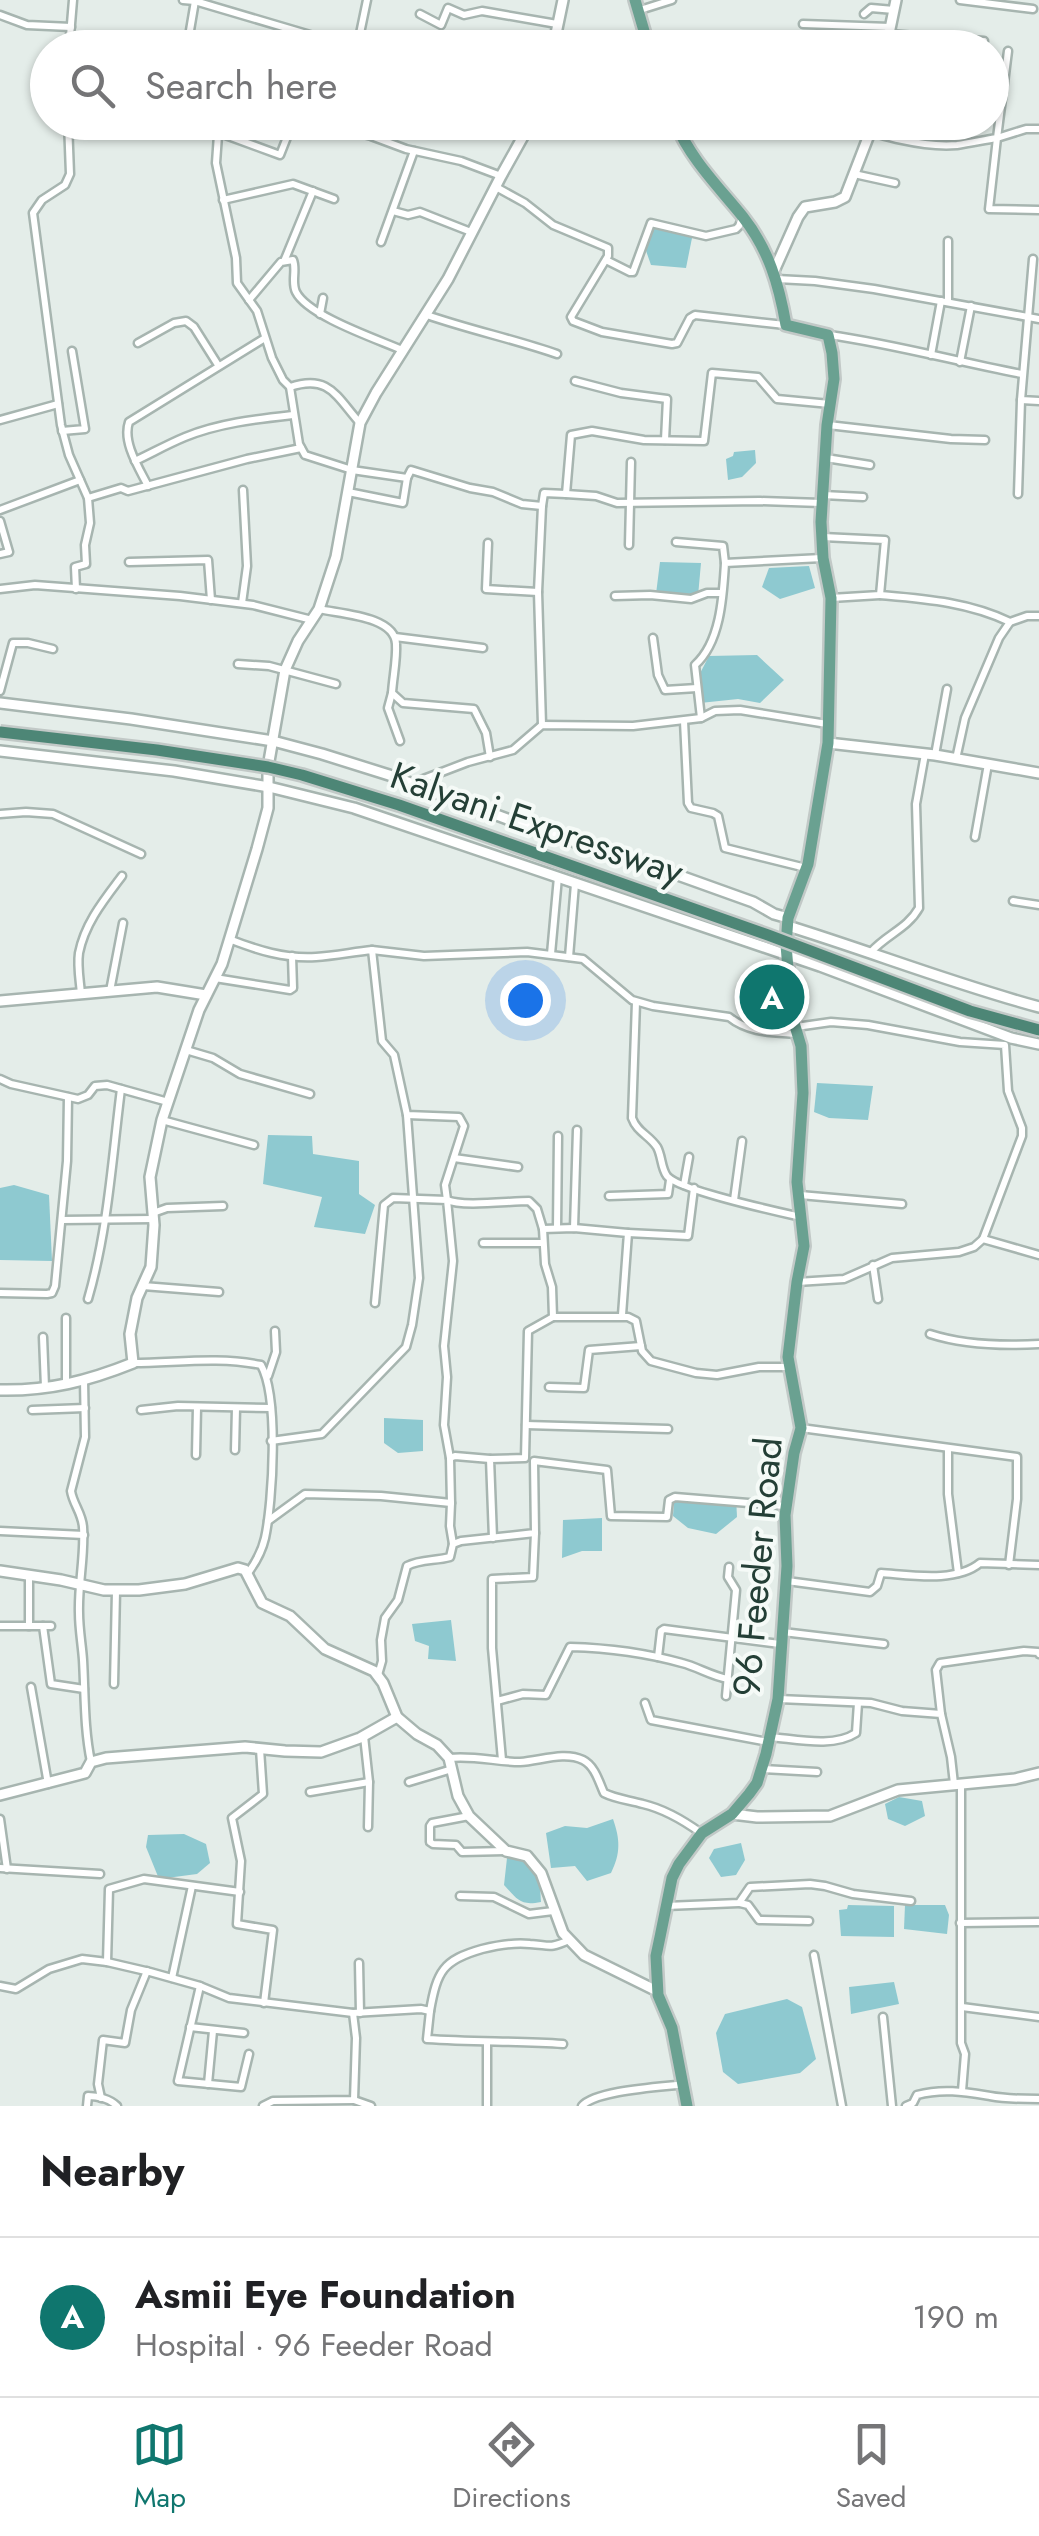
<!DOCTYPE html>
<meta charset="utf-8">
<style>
:root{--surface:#fff;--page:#f6f6f6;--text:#202124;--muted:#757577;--line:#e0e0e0;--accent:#0f766e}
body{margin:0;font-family:Jost,sans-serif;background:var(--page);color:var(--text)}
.you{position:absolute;left:525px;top:1000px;width:35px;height:35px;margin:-25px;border:8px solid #fff;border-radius:50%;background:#1a73e8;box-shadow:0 0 0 15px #1a73e833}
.badge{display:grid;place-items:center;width:65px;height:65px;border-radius:50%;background:var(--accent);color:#fff;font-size:32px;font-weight:700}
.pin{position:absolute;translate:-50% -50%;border:5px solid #fff;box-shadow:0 2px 10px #0006}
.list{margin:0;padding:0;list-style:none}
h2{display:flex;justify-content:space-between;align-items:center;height:130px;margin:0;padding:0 40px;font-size:42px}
h2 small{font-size:32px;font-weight:400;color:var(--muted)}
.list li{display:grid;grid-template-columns:65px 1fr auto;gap:30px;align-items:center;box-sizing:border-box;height:160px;padding:0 40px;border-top:2px solid var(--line)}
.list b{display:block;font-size:38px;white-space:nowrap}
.list p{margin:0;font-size:32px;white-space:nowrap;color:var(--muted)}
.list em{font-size:32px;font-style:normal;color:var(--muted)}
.icon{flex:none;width:55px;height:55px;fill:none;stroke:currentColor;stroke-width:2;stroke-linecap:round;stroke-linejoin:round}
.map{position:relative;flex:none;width:1039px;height:2106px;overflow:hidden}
.search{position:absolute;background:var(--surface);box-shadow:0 2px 8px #0004;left:30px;right:30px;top:30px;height:110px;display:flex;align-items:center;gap:25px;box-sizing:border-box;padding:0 35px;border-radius:55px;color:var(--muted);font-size:38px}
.sheet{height:290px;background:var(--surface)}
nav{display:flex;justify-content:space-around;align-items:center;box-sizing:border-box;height:140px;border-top:2px solid var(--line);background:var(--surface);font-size:28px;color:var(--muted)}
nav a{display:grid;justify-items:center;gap:5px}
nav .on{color:var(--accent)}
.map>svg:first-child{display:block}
.water{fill:#8ec9d0}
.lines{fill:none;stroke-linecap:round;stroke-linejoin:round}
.minor-casing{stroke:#a7b5b0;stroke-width:11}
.tertiary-casing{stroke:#a7b5b0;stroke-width:14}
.primary-casing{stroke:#c2c9c7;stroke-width:16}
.minor{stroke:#fff;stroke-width:6}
.tertiary{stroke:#fff;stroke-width:9}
.primary{stroke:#6aa191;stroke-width:11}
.trunk-bridge-casing{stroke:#c2c9c7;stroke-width:16;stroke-linecap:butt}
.trunk-bridge{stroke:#4d8676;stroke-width:11}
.labels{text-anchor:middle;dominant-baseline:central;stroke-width:8;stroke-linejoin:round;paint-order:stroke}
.street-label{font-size:38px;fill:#243f36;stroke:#f5faf7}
</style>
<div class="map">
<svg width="1039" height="2106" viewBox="0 0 1039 2106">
<rect width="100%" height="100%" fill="#e4ede9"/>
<g class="water">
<polygon points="653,223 693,233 686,268 651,265 644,245"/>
<polygon points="755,450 756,463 742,477 728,480 726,459 733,456 734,452"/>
<polygon points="660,562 701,563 698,596 656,594"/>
<polygon points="809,566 815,588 780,599 762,587 769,568"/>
<polygon points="757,655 784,680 760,703 738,699 700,703 696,681 709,656"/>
<polygon points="817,1083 873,1086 868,1120 829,1118 814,1112"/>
<polygon points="268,1135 312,1136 313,1154 359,1161 359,1194 375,1205 365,1234 314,1227 322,1197 263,1184"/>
<polygon points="14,1185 49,1195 52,1261 0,1260 0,1188"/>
<polygon points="384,1418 423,1420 423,1451 398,1453 384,1443"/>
<polygon points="681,1494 736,1497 737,1517 716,1534 688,1528 673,1516 674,1503"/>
<polygon points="602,1518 602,1551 582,1551 562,1558 563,1520"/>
<polygon points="451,1620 456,1661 428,1659 429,1646 415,1641 412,1624"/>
<polygon points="899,1797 922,1801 925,1816 905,1826 888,1819 885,1804"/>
<path d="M613,1819C620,1839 621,1853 611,1873L587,1881L575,1866L551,1868L546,1833L565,1826L587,1828Z"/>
<polygon points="184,1834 206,1844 210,1863 197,1874 159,1879 146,1847 148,1835"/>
<polygon points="741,1843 745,1860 736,1875 721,1877 709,1858 714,1849"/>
<path d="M517,1857C540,1866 540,1880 541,1902C520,1906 518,1900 504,1885L507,1858Z"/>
<polygon points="848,1905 894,1906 894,1937 841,1936 839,1910 847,1909"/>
<polygon points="905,1905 945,1905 949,1915 947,1934 904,1929"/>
<polygon points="894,1982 899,2004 851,2014 849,1987"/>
<polygon points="787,1999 802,2007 816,2059 800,2073 738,2084 723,2072 716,2033 725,2014"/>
</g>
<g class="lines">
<defs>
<g id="minor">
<polyline points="183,0 195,1 354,48"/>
<polyline points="960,0 1033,9"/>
<polyline points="640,10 672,0"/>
<polyline points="420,14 441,25 448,8 464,15 482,11 557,24"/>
<polyline points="864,14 871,8 894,10"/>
<polyline points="0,15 27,25 71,27"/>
<polyline points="803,24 890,27"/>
<polyline points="889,34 984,41"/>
<polyline points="69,48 73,0"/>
<polyline points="187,48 195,1"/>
<polyline points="357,48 367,0"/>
<polyline points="368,48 384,46"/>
<polyline points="836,48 837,47"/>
<polyline points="68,122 70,174 65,185 42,200 33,213 61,425 69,455 88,498 90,523 85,545 86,564 75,567 76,589"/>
<polyline points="293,122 280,155 220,133 218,135 216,163 236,258 237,283 257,311 272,358 283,380 290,387 299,444 305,455 352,470 407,478 411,470 470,488 493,492 522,504 542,506"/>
<polyline points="343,122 340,128 371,136 406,149 461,161 501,176"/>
<polyline points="471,122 485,126 485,122"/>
<path d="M839,122C877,134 918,148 957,145C971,143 984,140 997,138L1008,51"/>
<polyline points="1039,129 1026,129 997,138 989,209 1039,210"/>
<polyline points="854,174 895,183"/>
<polyline points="496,187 525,203 553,225 608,248 608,256 571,317 573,321 602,332 672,344 677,343 690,318 695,315 785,325"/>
<polyline points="223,200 293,184 334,199"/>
<polyline points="393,211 408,215 420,212 471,232"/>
<polyline points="948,241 948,302"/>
<polyline points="381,242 414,151"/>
<polyline points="285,259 313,191"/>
<polyline points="1033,259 1021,400 1039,401"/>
<polyline points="606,260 630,272 633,272 651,223 706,236 736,229 739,226 742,218"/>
<polyline points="777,279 815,281 874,289 1039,319"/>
<path d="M249,300L281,262L293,260C297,270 291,282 296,292C308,316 377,339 402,350"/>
<polyline points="320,314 323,298"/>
<path d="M427,315C470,330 514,339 557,354"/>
<path d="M829,335C894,344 958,362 1022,374"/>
<polyline points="138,343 174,323 186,321 194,327 218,365"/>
<polyline points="931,355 941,301"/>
<polyline points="960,362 971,306"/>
<polyline points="575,381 621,393 667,399 665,440"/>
<path d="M290,387C329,374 336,396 360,423"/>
<polyline points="0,420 58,404"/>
<polyline points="828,425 951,439 985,440"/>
<polyline points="62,431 85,429 72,351"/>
<polyline points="826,458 870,465"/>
<path d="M135,461C152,453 168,444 185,437C219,423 257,419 293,415"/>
<path d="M148,486C139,468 122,442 129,422L265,338"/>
<polyline points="348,492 403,503 407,478"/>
<polyline points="566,494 596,496 617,503 760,501 821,503"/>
<polyline points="1018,494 1021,400"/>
<polyline points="823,495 863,497"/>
<polyline points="88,498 121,488 128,491 247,459 301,448"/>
<polyline points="0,510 80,480"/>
<polyline points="0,521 9,552 0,554"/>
<polyline points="823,537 885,540 880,595 831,598"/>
<polyline points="676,542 723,546 725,563"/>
<polyline points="488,543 486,589 538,592"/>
<polyline points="629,545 631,462"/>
<polyline points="129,562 208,560 211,600"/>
<polyline points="0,589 35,585 180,596 253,605 312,620"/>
<path d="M880,595C925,599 968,602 1010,622"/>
<polyline points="615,596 650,595 691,599 707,593 722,593"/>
<polyline points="242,603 247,566 243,490"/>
<path d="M319,609C341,614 395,616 396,644C397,659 393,677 392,693L403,703L474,709L486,733L490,757"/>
<polyline points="395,637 483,648"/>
<polyline points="653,638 658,675 665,690 697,688"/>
<polyline points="238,664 269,666 336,684"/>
<polyline points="0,691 13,643 28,643 53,649"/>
<polyline points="392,693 388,708 400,741"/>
<path d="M701,718L695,665C721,642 723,595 725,563L822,558"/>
<polyline points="684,721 688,803 691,808 713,813 718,816 725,848 806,868"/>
<polyline points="542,725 538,592 542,506 544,493 566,494 571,435 592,431 644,440 704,441 712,373 758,377 777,399 830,404"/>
<polyline points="935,755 947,689"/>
<polyline points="956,759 965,718 999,638 1010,622 1027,616 1039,616"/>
<polyline points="413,783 468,762 513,750 542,725 633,726 701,718 715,711 740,710 827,724"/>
<polyline points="0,814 26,812 53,814 141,854"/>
<polyline points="975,837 988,764"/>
<polyline points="1013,901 1039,905"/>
<path d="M229,939C257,950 285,959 316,957C334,956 353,952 372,950L382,1041L394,1055L407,1115L459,1117L464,1126L445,1185L447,1200C462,1207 509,1201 529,1201L537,1209L543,1229L545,1264L552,1287L553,1317L528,1331L525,1458L490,1459L493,1538"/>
<path d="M372,950L424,956L527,952L583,959L632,1000L653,1006L729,1017C749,1033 772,1032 797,1034"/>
<path d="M871,952C887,934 907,929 919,908L916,804L925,754"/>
<polyline points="551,954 558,877"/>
<polyline points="569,957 575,884"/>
<polyline points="215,978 290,990 293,988 292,956"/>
<polyline points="110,991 123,923"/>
<path d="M81,994C80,981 77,966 79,953C85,923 104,900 122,876"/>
<path d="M636,1002L632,1118C637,1132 649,1135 657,1147C662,1156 661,1168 667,1176C678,1190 779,1212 801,1217"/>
<polyline points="796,1027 831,1022 868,1025 960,1042 1005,1045 1008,1091 1022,1128 1022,1136 983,1239"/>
<polyline points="186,1050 213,1058 240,1074 310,1094"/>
<polyline points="0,1079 11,1084 78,1099 88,1095 95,1086 107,1085 168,1102"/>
<polyline points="162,1120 254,1145"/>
<polyline points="454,1158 518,1167"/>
<polyline points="684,1185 689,1157"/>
<polyline points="800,1195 902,1204"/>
<polyline points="609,1196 668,1194 670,1180"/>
<polyline points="734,1200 742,1141"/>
<polyline points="153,1213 167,1208 223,1206"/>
<polyline points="62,1220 153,1219"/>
<polyline points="557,1228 558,1136"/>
<polyline points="574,1228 577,1130"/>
<polyline points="543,1229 574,1228 628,1233 622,1315"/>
<polyline points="628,1233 688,1236 694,1188"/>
<polyline points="483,1243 542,1243"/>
<polyline points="873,1265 878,1299"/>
<polyline points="797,1282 844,1279 892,1258 959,1252 974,1247 983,1239 1039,1255"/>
<polyline points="143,1286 219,1292"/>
<polyline points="0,1293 47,1294 52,1293 55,1286 67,1161 68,1097"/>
<path d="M88,1299C108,1230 112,1160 121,1089"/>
<polyline points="375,1303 384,1205 393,1198 447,1200 453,1261 444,1346 447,1377 444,1425 450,1458"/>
<polyline points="553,1317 628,1317 636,1321 642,1351 651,1361 696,1373 717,1375 759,1367 788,1367"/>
<path d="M930,1334C964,1345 1003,1346 1039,1344"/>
<polyline points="43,1337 45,1387"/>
<path d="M133,1363C176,1363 217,1356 261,1365C279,1397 273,1501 265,1538C262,1551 256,1562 248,1573"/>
<polyline points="268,1376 276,1352 275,1331"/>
<path d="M84,1380L85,1437L71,1491C73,1504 82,1513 83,1527C85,1556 78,1584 79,1613C79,1629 82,1645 83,1660C85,1695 84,1728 91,1762"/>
<polyline points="66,1384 66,1318"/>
<polyline points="549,1387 584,1388 589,1350 641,1346"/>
<polyline points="32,1410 85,1408"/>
<polyline points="141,1410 178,1406 271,1408"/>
<polyline points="526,1425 668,1429"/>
<polyline points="801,1428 1017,1457 1017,1499 1009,1565"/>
<polyline points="271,1441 322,1434 406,1347 412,1325 419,1278 407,1115"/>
<polyline points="948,1449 948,1494 958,1573"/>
<polyline points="235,1450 236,1408"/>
<polyline points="196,1455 197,1407"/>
<polyline points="451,1503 450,1526 453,1544"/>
<polyline points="268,1521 305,1494 381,1496 451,1503 450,1458 455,1456 490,1459"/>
<polyline points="0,1531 84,1535"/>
<path d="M787,1581L870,1592L877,1586L881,1573C911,1575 956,1583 980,1563L1039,1565"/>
<polyline points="0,1626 51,1626"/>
<polyline points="29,1626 29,1576"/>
<polyline points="43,1626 51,1684 84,1689"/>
<polyline points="783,1632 884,1644"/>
<polyline points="658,1657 661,1631 664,1629 780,1644"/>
<path d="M378,1675L382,1661L381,1640L385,1618L398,1600L407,1566C420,1559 436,1561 450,1557L453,1544L461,1541L535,1533L534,1461L607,1470L611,1516L667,1517L669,1500L675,1497L785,1506"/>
<polyline points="114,1684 116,1591"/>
<polyline points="31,1687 48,1784"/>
<polyline points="726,1696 736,1590 728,1577 729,1567"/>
<polyline points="779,1699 871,1703 902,1711 941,1714 951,1757 954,1784"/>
<path d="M497,1701L523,1694L546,1695L570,1647C607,1648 646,1653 682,1663C698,1667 711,1676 728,1679"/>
<polyline points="645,1703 651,1720 768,1742"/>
<polyline points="941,1714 936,1670 940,1663 1024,1651 1038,1652 1039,1654"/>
<polyline points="364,1736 369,1782 368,1827"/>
<path d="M770,1737C796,1739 833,1748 856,1733L858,1703"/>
<polyline points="260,1749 263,1794 232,1818 241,1861 237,1924 273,1930 264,2003"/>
<path d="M449,1758C473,1755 497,1762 520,1762C540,1761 564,1751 583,1760C595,1766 599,1782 604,1793C616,1799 629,1800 643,1804C664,1809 683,1820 701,1833"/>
<polyline points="502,1760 492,1648 492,1579 533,1577 535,1533"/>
<polyline points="763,1769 817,1772"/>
<polyline points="409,1782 452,1769"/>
<polyline points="961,1785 961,2043 965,2054 962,2091"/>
<polyline points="310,1792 369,1782"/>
<polyline points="469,1816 432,1823 430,1826 430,1842 433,1844 456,1845 462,1852 505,1851"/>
<polyline points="0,1819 7,1869"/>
<polyline points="0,1868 100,1874"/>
<polyline points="460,1896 494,1897 529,1914 553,1911"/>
<polyline points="740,1903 748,1905 759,1920 809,1921"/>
<polyline points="666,1906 739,1903 750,1887 810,1884 825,1886 853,1894 911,1901"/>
<polyline points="960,1923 1039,1922"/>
<polyline points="814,1955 842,2106"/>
<polyline points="107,1962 109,1889 144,1879 240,1892"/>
<polyline points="359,1963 360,2013"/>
<polyline points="172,1978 192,1886"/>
<path d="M0,1986L16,1989L49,1969L82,1959L107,1962L150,1972L200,1986L229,1998L353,2013L421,2009L430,2011C437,1971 443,1960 482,1949C498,1945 513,1942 530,1944C550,1945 549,1949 569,1940"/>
<polyline points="200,1986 178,2081 241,2087 249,2054"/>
<polyline points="962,2007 1039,2017"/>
<path d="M430,2011L427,2039C473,2042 518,2041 563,2044"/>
<polyline points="883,2017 892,2106"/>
<polyline points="190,2027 244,2033"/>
<polyline points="487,2043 487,2106"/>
<polyline points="208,2084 213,2031"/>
<polyline points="101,2098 98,2084 103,2040 125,2043 131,2010 147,1971"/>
<polyline points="354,2100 371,2106"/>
<path d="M87,2106L88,2096C98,2096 110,2099 117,2106"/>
<polyline points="263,2106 273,2101 354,2100 356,2038 353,2013"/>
<path d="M582,2106C596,2090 661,2087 685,2084"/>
<path d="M906,2106L913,2103L917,2095C943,2088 965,2092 990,2096C1006,2099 1023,2099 1039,2099"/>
</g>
<g id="tertiary">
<polyline points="553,48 563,0"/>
<polyline points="886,48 896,0"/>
<polyline points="774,271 798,217 805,207 835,202 845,197 874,122"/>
<polyline points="0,703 131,719 273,741 322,754 389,775 534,829 661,869 753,902 774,914 788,918"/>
<polyline points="828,743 935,755 1039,773"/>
<polyline points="0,751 174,771 269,787 354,808 820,966 1011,1038 1039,1044"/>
<path d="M788,926C872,952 954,984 1039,1007"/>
<polyline points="0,1001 157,987 206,995"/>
<path d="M0,1390C49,1391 88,1381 133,1363L130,1334L137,1298L151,1267L154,1225L150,1177L162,1120L199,1010L222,964L257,849L268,808V767L285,670L298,641L319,609L336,557L360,423L376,393L448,279L501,176L531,122"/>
<polyline points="0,1571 61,1580 104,1590 139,1590 185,1584 238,1568 245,1570 262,1603 290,1616 325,1649 374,1671 383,1683 397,1717 417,1734 437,1745 449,1758 458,1796 469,1816 506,1851 527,1856 541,1873 563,1933 584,1955 657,1991"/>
<polyline points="0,1795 85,1773 91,1762 106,1758 245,1747 285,1751 321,1752 360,1738 397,1717"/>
<polyline points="732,1814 757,1817 830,1816 898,1790 1015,1779 1039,1773"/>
</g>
<g id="primary">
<polyline points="635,0 649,48"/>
<path d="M675,122C691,160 718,186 743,217C769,250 779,285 786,325L828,335L832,353L834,379L827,425L821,522L823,558L831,598L828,743L808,864L788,918L786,945L792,1016L801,1046L803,1093L797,1182L804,1246L797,1282L788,1357L801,1428L794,1453L785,1515L787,1566L778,1699L766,1754L757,1783L749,1794L732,1814L702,1833L679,1864L672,1878L660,1937L656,1956L658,1995L672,2028L687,2106"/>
</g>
</defs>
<use href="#minor" class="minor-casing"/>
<use href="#tertiary" class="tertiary-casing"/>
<use href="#primary" class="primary-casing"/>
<use href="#minor" class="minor"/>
<use href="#tertiary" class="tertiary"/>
<use href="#primary" class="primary"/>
<defs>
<polyline id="trunk-bridge" points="0,732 157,750 268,767 302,775 399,805 768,935 970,1011 1039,1030"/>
</defs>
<use href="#trunk-bridge" class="trunk-bridge-casing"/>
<use href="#trunk-bridge" class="trunk-bridge"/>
</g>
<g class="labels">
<g class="street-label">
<text transform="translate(537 823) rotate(19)">Kalyani Expressway</text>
<text transform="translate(757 1567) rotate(-85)">96 Feeder Road</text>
</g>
</g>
</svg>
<div class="you"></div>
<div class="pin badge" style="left:772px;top:997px">A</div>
<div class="search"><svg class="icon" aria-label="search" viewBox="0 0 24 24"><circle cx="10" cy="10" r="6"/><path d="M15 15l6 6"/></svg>Search here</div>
</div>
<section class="sheet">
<h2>Nearby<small></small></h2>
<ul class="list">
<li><span class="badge">A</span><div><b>Asmii Eye Foundation</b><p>Hospital · 96 Feeder Road</p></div><em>190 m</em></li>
</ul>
</section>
<nav>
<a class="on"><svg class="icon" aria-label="map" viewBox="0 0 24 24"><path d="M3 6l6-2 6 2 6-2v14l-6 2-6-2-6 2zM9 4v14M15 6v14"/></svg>Map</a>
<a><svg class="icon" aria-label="directions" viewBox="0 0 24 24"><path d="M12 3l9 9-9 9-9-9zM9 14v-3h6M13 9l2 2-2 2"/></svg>Directions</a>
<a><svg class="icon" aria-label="saved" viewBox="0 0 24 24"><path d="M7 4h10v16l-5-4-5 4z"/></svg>Saved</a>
</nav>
